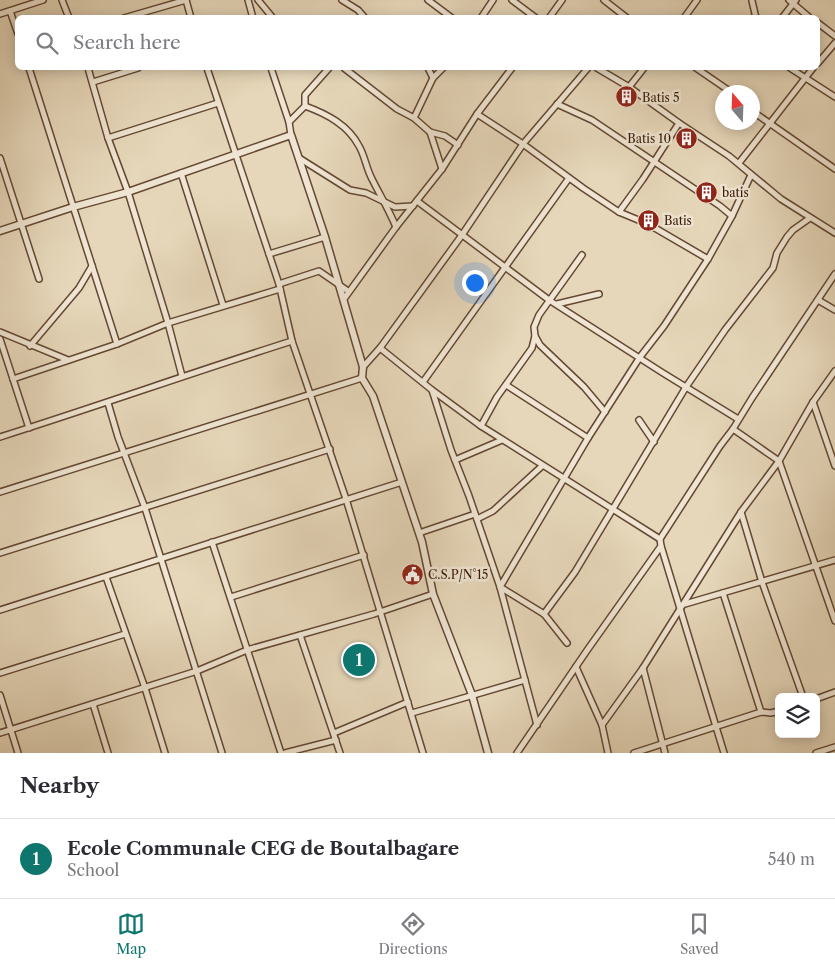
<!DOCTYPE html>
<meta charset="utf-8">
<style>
:root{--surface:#fff;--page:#f2f2f3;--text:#2b2b33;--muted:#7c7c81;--line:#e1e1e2;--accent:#0f766e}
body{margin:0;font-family:"Libre Caslon Text",serif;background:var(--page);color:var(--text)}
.controls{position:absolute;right:15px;bottom:15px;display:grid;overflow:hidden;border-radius:8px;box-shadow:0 2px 12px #0003}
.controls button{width:45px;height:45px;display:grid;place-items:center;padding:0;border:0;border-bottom:1px solid var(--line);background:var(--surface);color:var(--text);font:25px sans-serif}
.compass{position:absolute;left:715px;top:85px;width:45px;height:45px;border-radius:50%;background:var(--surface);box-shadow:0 2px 12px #0003;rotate:341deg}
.you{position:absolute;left:474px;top:282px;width:18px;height:18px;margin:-12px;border:4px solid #fff;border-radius:50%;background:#1a73e8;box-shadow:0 0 0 8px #1a73e833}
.badge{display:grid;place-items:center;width:32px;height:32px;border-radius:50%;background:var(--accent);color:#fff;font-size:16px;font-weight:700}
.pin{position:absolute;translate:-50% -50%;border:2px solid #fff;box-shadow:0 1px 5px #0006}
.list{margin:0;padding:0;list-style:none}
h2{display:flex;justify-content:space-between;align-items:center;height:65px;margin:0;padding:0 20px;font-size:21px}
h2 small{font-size:16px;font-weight:400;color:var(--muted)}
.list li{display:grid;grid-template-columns:32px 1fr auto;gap:15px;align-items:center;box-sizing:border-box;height:80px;padding:0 20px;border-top:1px solid var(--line)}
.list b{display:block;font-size:19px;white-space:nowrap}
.list p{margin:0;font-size:16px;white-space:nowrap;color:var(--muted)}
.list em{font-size:16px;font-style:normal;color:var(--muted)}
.icon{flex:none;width:28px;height:28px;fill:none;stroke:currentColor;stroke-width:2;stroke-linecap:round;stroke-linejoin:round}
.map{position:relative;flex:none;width:835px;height:753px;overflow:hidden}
.search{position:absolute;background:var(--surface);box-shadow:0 2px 12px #0003;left:15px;right:15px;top:15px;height:55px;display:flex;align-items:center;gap:12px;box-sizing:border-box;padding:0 18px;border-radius:8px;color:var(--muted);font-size:19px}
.sheet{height:145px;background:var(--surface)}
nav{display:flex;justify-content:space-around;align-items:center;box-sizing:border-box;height:70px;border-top:1px solid var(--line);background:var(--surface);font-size:14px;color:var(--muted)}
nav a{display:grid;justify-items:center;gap:2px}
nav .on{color:var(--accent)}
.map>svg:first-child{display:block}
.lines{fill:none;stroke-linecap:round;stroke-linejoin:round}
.minor-casing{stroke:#644833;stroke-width:8}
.tertiary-casing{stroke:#644833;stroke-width:9}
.minor{stroke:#efe5d2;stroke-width:5}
.tertiary{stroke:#efe5d2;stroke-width:6}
.labels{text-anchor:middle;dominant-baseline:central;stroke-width:5;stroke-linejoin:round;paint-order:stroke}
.poi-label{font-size:12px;fill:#381906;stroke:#efe5d2;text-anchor:start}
</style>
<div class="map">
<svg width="835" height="753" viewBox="0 0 835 753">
<rect width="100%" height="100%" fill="#e6d7ba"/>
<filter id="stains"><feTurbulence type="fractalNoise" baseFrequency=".004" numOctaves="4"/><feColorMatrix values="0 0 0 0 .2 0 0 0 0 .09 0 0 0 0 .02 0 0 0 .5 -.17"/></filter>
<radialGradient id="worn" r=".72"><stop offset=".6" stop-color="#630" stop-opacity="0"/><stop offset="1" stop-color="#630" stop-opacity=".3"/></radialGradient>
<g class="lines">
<defs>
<g id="minor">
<polyline points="62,0 69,18"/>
<polyline points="186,0 191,18"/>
<polyline points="248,0 253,18"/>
<polyline points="258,0 273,18"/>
<polyline points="342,0 358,10 365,18"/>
<polyline points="428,0 452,18"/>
<polyline points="512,0 536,18"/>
<polyline points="604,0 627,18"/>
<polyline points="789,0 810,18"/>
<polyline points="752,1 756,18"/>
<polyline points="10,11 18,34"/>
<polyline points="0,14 43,0"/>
<polyline points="124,18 186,0"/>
<polyline points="481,18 493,0"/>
<polyline points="549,18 562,0"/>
<polyline points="684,18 697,0"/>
<polyline points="782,18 796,0"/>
<polyline points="818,23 835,36"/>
<polyline points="818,63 835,43"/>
<polyline points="29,68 117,344"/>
<polyline points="88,68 108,138 128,192 168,323 182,376"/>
<polyline points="207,68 279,284 292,341 346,499 423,753"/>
<polyline points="271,68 289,122 291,135"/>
<polyline points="344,68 397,109 414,118 430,132 445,136 458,145"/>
<polyline points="428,68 433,78"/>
<polyline points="597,68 629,87 679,123 729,156 781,199 835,233"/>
<polyline points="696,68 731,92"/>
<polyline points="790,68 835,97"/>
<polyline points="93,82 138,68"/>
<polyline points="629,87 644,68"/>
<polyline points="557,104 592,120 720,206 732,216"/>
<path d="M305,106C327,114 348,125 359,146C365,156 366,168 372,179C380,195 389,210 396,227"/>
<polyline points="752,111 835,169"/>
<polyline points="477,114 523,144 583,188 619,212 648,224 708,259"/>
<polyline points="414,118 433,78 443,68"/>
<polyline points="289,122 305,106 305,95 329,68"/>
<polyline points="430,132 442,169"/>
<polyline points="108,138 218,103"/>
<polyline points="0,158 39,279"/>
<polyline points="299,158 350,190 366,193 395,207 413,206"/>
<polyline points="739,163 813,68"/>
<polyline points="181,173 223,305"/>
<polyline points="417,201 549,300 663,373 738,419"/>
<polyline points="619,212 643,179 679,123"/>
<polyline points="269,254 325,237"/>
<polyline points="279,284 319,271 348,291"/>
<polyline points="344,299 396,227 442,169 477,114 512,68"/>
<polyline points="818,300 835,310"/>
<polyline points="557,304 599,294"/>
<polyline points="0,332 68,360"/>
<polyline points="535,336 540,345 584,387 605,412"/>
<polyline points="0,339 29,428"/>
<polyline points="30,346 79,288 92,266"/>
<polyline points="380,348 432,390 481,426 660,539"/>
<polyline points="363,367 380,348 462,235 523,144 588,68"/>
<polyline points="13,379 117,344 168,323 280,289"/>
<polyline points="423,382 569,178"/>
<polyline points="506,385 588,438"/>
<polyline points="432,390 451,450 469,496 500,587 537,725"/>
<polyline points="813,402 835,466"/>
<polyline points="108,403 118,437 145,508 222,753"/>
<polyline points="639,420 654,442"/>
<polyline points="481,426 497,397 532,348 535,336 534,327 539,315 582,255"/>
<polyline points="733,429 779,461 835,621"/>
<path d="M0,437C98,406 194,372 292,341"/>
<polyline points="455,460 502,440"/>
<polyline points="0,492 362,378"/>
<polyline points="741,512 762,582 803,697"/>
<polyline points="477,519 493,511 542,466"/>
<polyline points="419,533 475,514"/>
<polyline points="212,542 281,753"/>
<polyline points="661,546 724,753"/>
<polyline points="0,553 330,449"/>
<polyline points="106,577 145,688 165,753"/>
<polyline points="723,593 761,712"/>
<polyline points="231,597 364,555"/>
<polyline points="685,604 835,560"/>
<polyline points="0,610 402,482"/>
<polyline points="544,614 575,572 686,387 725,330 773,268 777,253 787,237 793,230 810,218"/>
<polyline points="300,635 340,753"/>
<polyline points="567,643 544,614 500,587 588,438 640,357 664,326 708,259 732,216 751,175"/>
<polyline points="576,667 602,725 608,753"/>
<polyline points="643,668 665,753"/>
<polyline points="0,673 125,634"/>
<polyline points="0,695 18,753"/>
<polyline points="816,699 835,692"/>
<polyline points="93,704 108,753"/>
<polyline points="412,713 525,680"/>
<polyline points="602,725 643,668 741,512 779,461 813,402 835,371"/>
<polyline points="0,733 197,671 247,650 374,614 433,594"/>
<polyline points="334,733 408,702"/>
<polyline points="285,753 336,740"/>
<polyline points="517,753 588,649 661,546 660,539 720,446 733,429 752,398 835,274"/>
<polyline points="634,753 761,712 771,713 779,711"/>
<polyline points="816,753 835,747"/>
</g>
<polyline id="tertiary" points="0,231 73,207 128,192 291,135 325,237 363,367 362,378 373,396 422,542 433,594 472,695 488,753"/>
</defs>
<use href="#minor" class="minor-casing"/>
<use href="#tertiary" class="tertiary-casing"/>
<use href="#minor" class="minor"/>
<use href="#tertiary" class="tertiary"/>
</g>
<defs>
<symbol id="building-disc" viewBox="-11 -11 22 22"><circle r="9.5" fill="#8f2418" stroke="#efe5d2"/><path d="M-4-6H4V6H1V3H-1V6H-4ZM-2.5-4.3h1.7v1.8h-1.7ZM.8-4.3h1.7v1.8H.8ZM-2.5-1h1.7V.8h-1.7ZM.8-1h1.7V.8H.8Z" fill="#fff"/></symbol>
<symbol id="civic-disc" viewBox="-11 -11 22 22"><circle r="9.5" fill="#8f2418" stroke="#efe5d2"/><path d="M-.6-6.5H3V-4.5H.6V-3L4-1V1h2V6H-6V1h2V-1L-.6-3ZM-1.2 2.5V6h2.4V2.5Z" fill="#fff"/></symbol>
</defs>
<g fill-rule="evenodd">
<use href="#building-disc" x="614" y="84" width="25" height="25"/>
<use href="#building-disc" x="674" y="126" width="25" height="25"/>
<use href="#building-disc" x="694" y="180" width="25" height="25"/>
<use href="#building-disc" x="636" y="208" width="25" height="25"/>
<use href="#civic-disc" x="400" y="562" width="25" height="25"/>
</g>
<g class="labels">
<g class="poi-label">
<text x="642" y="97">Batis 5</text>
<text x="671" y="138" text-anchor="end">Batis 10</text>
<text x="722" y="192">batis</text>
<text x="664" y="220">Batis</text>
<text x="428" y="574">C.S.P/N°15</text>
</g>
</g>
<rect width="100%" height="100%" filter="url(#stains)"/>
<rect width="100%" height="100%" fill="url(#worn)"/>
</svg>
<div class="controls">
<button><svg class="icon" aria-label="layers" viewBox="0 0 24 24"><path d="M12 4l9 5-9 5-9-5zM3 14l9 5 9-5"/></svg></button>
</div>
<svg class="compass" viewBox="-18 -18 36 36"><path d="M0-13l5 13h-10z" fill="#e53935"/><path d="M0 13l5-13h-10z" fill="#7c7c81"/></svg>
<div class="you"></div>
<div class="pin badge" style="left:359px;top:660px">1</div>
<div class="search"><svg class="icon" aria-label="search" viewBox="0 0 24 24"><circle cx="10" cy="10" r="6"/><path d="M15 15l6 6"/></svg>Search here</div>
</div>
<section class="sheet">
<h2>Nearby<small></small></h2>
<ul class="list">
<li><span class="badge">1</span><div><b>Ecole Communale CEG de Boutalbagare</b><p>School</p></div><em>540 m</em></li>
</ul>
</section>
<nav>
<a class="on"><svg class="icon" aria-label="map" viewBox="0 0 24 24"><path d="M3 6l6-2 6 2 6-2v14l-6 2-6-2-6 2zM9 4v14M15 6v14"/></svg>Map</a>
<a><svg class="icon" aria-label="directions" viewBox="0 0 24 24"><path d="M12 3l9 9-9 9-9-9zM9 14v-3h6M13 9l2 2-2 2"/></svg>Directions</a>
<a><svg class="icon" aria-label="saved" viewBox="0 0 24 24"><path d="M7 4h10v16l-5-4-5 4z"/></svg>Saved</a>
</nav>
